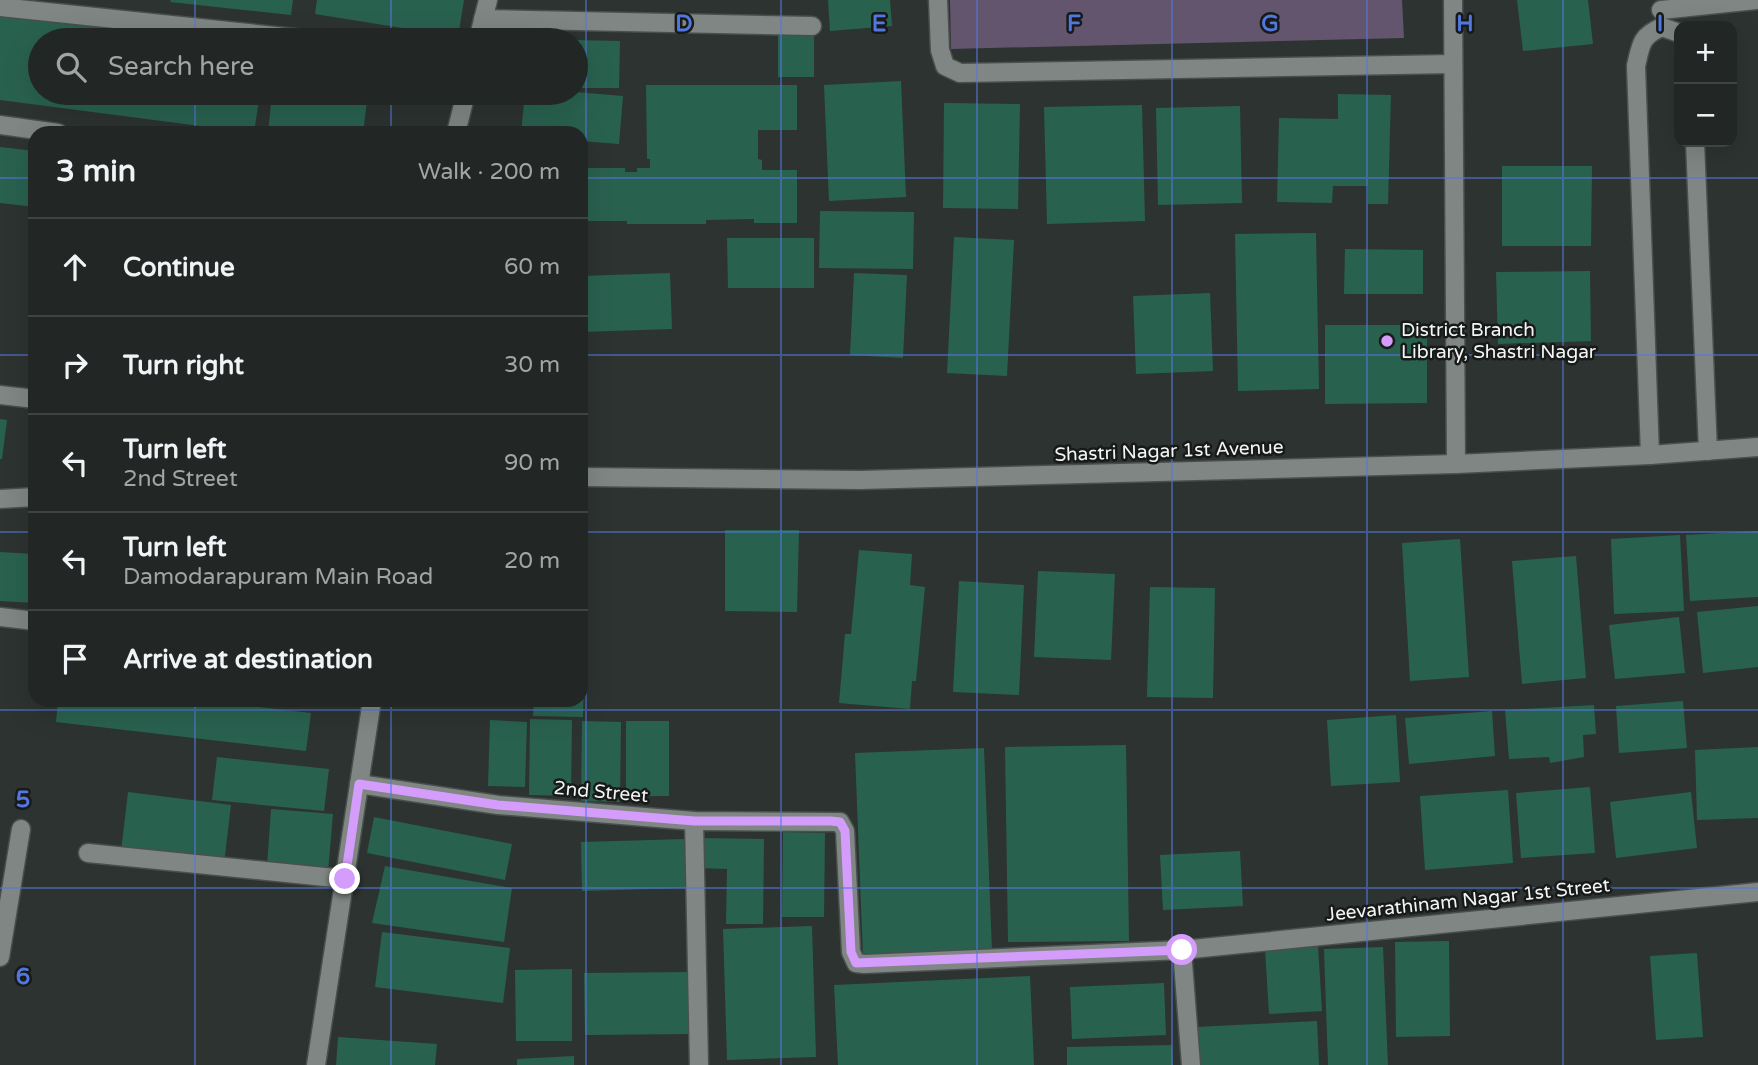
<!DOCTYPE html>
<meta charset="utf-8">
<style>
:root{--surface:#222624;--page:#2e3231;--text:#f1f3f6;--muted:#a2a5a6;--line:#3f4341}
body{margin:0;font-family:"Varela Round",sans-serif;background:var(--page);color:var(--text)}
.controls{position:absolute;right:21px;top:21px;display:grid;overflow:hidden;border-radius:14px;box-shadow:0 7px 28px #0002}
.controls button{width:63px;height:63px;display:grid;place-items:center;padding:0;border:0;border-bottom:2px solid var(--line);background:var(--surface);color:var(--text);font:35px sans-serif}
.stop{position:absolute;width:21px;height:21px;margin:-16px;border:5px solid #d49cfb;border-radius:50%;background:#fff}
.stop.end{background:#d49cfb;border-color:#fff;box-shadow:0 2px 7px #0008}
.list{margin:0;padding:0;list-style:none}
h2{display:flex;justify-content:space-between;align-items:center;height:91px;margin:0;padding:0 28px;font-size:30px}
h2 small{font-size:23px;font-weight:400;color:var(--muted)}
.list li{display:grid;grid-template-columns:46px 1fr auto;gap:21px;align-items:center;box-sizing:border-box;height:98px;padding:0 28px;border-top:2px solid var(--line)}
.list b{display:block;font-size:26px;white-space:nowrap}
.list p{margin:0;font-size:23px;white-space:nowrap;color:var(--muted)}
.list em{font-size:23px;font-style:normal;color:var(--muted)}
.icon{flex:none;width:38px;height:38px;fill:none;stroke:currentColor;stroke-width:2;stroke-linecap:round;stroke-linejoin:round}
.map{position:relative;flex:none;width:1758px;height:1065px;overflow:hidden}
.search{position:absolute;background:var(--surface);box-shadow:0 7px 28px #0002;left:28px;top:28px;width:560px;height:77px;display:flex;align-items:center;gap:18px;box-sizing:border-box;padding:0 24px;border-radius:38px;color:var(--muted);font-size:26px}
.panel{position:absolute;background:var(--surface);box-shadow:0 7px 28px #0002;left:28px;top:126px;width:560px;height:581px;border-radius:21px}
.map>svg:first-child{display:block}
.green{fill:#63556d}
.building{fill:#29614f}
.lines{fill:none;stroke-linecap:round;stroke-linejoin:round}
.minor-casing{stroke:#4a4f4d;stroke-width:21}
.minor{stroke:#7f8683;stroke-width:18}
.route{stroke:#d49cfb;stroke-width:9}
.grid{fill:none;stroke:#5278df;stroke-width:2;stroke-opacity:0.55}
.poi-dot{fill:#d49cfb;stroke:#171a19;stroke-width:2.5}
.labels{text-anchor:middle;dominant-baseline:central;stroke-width:5;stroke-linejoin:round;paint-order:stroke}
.poi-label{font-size:19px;fill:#f2f5f4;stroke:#171a19;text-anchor:start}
.street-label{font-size:19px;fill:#f2f5f4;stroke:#171a19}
.grid-label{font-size:23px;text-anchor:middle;font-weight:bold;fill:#5278df;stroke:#171a19;stroke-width:5;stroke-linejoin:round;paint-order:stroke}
</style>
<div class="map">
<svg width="1758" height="1065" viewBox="0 0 1758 1065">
<rect width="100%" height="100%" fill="#2d3330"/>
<polygon class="green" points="950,0 1402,0 1404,38 951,49"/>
<g class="building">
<polygon points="171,0 293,0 291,15 170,2"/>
<polygon points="317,0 464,0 458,37 315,14"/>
<polygon points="828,0 890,0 892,26 830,31"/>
<polygon points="1517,0 1588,0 1593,44 1523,51"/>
<polygon points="0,16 73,25 74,22 104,26 103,35 134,39 40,40 40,93 260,93 254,133 0,100"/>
<polygon points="159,33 188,37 188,40 158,40"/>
<polygon points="814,34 814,77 778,77 778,35"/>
<polygon points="576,40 620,41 619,88 576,88"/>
<polygon points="901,81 906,197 829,201 824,85"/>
<polygon points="646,85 797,85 797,130 758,130 758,159 762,160 762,170 797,170 797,223 754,223 754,219 706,220 706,224 627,224 627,221 581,221 581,168 625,168 625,172 637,172 637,168 650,168 650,159 647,159"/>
<polygon points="576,92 623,96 619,144 581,141 581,133 521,133 525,93"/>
<polygon points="272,93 368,93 363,133 268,133"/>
<polygon points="1338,94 1391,95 1388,204 1368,204 1368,186 1333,186 1332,203 1277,202 1279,118 1338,119"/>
<polygon points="944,103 1020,104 1018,209 943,208"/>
<polygon points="1142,105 1145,221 1047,224 1044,107"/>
<polygon points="1240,106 1242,203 1158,205 1156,108"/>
<polygon points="0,147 35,151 35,207 0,203"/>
<polygon points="1502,166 1592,166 1591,246 1502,246"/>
<polygon points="820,211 914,212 913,269 819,268"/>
<polygon points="1316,233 1319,389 1238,391 1235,234"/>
<polygon points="954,237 1014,240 1007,376 947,373"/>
<polygon points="727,238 814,238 814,288 728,288"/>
<polygon points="1345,249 1423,250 1423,294 1344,294"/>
<polygon points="1590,271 1591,341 1498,344 1496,272"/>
<polygon points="670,273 672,329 581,332 581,276"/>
<polygon points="854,273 907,275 903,358 850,355"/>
<polygon points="1210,293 1213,371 1136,374 1133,296"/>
<polygon points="1325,325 1427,325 1427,403 1325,404"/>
<polygon points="0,419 7,420 2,459 0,459"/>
<polygon points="725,530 799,530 797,612 725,611"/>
<polygon points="1758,531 1758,597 1690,601 1686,535"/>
<polygon points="1680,535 1684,611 1614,614 1611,539"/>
<polygon points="1460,539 1469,677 1410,681 1402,543"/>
<polygon points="859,550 912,554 910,585 925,587 916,681 912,681 910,709 839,703 845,634 851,634"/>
<polygon points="0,552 35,554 35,603 0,601"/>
<polygon points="1576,556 1586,678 1522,684 1512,561"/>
<polygon points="1038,571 1115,574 1111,660 1034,657"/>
<polygon points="959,581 1024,585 1019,695 953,692"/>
<polygon points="1150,587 1215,588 1213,698 1147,697"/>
<polygon points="1758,606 1758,667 1703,673 1697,612"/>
<polygon points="1679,617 1685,673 1615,679 1609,625"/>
<polygon points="581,638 585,638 583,717 533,716 534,700 581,700"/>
<polygon points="58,700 199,700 311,713 306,751 56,722"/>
<polygon points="1683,701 1687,748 1619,753 1616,706"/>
<polygon points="1594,705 1596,734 1583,735 1584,757 1550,763 1549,757 1509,759 1505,710"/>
<polygon points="1492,711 1495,756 1409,764 1405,718"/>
<polygon points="1396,715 1400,782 1331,786 1327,720"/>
<polygon points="530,719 572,720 571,796 529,795"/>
<polygon points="490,720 527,722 525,787 488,786"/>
<polygon points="582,721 621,722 620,802 581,801"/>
<rect x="626" y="721" width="43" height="75"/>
<polygon points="1126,745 1129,941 1008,942 1005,747"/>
<polygon points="1758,747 1758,818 1697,820 1695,750"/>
<polygon points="984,748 992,951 863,956 855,753"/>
<polygon points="217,757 329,769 324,811 212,800"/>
<polygon points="1590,787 1595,853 1521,858 1516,793"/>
<polygon points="1508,790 1513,863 1425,870 1420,796"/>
<polygon points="128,792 231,805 224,864 121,852"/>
<polygon points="1691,792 1697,848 1616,858 1610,802"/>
<polygon points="271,809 333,814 328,872 267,867"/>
<polygon points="374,817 512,844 505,880 367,853"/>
<polygon points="783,832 825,833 824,917 782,917"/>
<polygon points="699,838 764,839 763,924 726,924 727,869 698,868"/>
<polygon points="686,839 687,888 582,891 581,842"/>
<polygon points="1240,851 1243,906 1163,910 1160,855"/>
<polygon points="385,866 512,888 504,942 372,923"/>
<polygon points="812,926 816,1057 727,1060 723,929"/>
<polygon points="382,932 510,948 503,1003 375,987"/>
<polygon points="1449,941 1450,1036 1396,1037 1395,942"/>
<polygon points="1318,946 1322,1011 1269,1014 1265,949"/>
<polygon points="1383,947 1388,1065 1328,1065 1324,949"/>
<polygon points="1697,953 1703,1037 1656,1040 1650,956"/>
<polygon points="572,969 572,1041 516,1041 515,970"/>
<polygon points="691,972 692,1034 585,1035 584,973"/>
<polygon points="1030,976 1034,1065 838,1065 834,985"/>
<polygon points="1164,983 1166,1035 1072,1039 1070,987"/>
<polygon points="1317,1021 1319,1065 1197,1065 1195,1027"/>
<polygon points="338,1037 437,1044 435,1065 336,1065"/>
<polygon points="1172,1045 1173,1065 1067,1065 1067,1047"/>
<polygon points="574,1056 574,1065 517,1065 517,1059"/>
</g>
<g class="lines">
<defs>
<g id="minor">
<polyline points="938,0 940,50 945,66 960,73 1453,64"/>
<polyline points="1453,0 1456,464"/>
<polyline points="0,7 314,40"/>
<polyline points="1661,10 1756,0"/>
<polyline points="483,19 812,26"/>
<polyline points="478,40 488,0"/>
<polyline points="0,125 58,133"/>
<polyline points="456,133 466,93"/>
<polyline points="1695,142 1708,451"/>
<polyline points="0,395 35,399"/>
<path d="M1650,455L1636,66C1641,44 1641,36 1662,27L1679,33"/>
<polyline points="581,477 860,480 1456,464 1650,455 1758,447"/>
<polyline points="0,499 35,497"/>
<polyline points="0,617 35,621"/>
<polyline points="359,784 498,805 694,821 840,822 845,831 851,952 856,963 864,964 1182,950 1758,892"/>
<polyline points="694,821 699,1065"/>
<polyline points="88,853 345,879"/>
<polyline points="1182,950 1191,1065"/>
<polyline points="0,957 21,829"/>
<polyline points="316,1065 372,700"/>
</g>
</defs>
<use href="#minor" class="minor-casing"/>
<use href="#minor" class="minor"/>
</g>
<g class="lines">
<polyline class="route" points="345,879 359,784 498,805 694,821 831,821 840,822 845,831 851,952 856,963 1182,950"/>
</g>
<path class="grid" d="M195,0V40M391,0V40M586,0V1065M781,0V1065M977,0V1065M1172,0V1065M1367,0V1065M1563,0V1065M195,93V133M391,93V133M0,178H35M581,178H1758M0,355H35M581,355H1758M0,532H35M581,532H1758M195,700V1065M391,700V1065M0,710H1758M0,888H1758"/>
<circle class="poi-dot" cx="1387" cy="341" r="7"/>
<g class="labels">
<g class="poi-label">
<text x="1401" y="330">District Branch<tspan x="1401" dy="22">Library, Shastri Nagar</tspan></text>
</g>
<g class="street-label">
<text transform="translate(1169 451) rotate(-2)">Shastri Nagar 1st Avenue</text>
<text transform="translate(601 792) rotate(5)">2nd Street</text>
<text transform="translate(1468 900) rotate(-6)">Jeevarathinam Nagar 1st Street</text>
</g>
</g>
<g class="grid-label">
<text x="684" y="31">D</text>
<text x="879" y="31">E</text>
<text x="1074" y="31">F</text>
<text x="1270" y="31">G</text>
<text x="1465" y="31">H</text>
<text x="1660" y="31">I</text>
<text x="23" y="807">5</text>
<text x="23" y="984">6</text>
</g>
</svg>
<div class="controls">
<button>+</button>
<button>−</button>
</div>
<div class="stop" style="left:1182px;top:950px"></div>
<div class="stop end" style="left:345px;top:879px"></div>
<div class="search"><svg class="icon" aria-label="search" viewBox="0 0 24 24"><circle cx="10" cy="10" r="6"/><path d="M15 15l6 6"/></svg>Search here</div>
<section class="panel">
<h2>3 min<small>Walk · 200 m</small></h2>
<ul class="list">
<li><svg class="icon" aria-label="ahead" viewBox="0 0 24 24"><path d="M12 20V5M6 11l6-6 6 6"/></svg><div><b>Continue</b></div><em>60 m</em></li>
<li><svg class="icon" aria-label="right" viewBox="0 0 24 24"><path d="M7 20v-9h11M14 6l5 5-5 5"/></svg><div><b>Turn right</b></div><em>30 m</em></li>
<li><svg class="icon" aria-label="left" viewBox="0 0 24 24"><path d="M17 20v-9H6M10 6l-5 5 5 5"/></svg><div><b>Turn left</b><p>2nd Street</p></div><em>90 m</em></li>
<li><svg class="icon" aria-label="left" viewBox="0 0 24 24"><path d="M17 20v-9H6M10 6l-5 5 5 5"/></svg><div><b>Turn left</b><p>Damodarapuram Main Road</p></div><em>20 m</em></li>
<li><svg class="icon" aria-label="arrive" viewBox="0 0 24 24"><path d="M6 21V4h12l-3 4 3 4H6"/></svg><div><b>Arrive at destination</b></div></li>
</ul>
</section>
</div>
